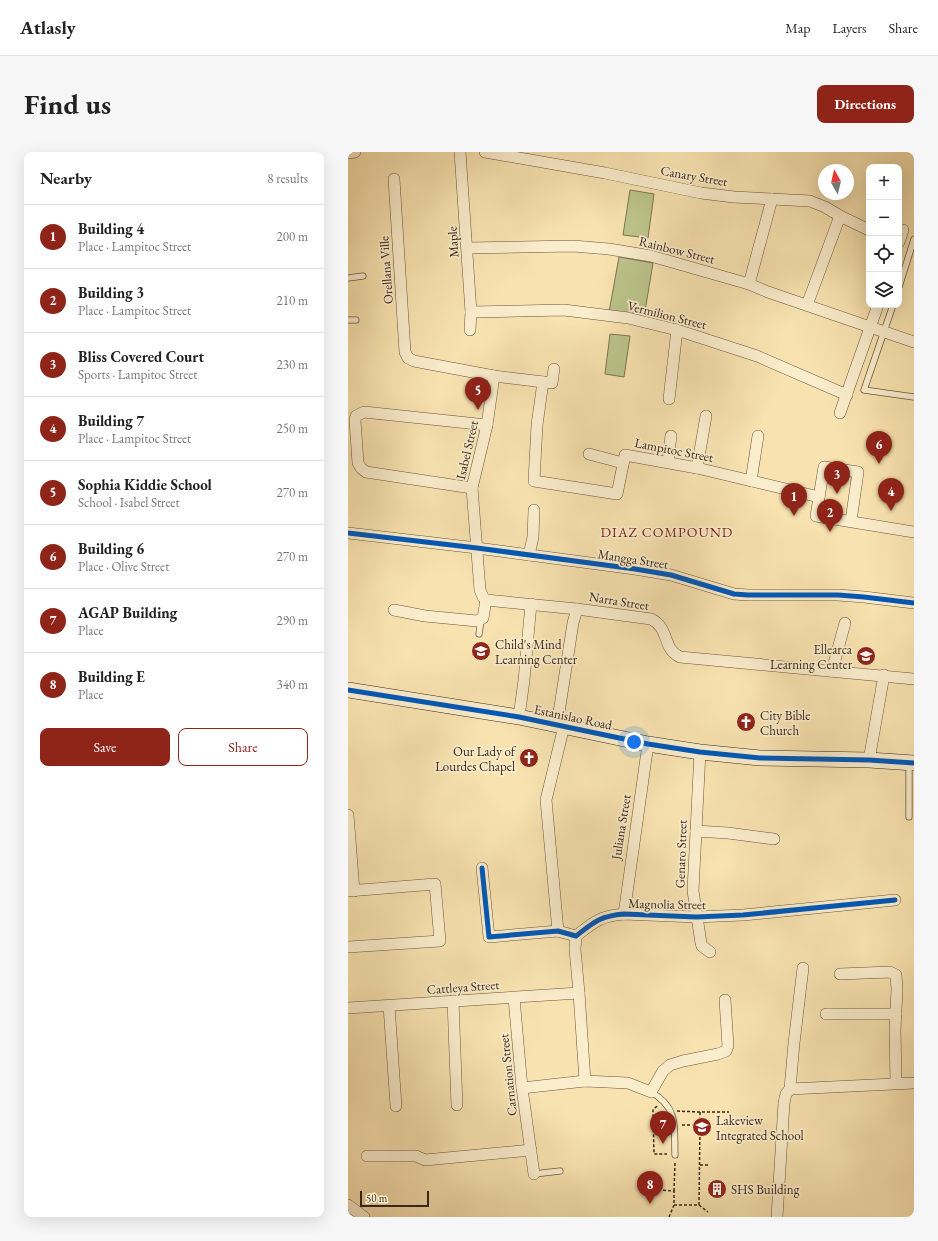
<!DOCTYPE html>
<meta charset="utf-8">
<style>
:root{--surface:#fff;--page:#f6f6f6;--text:#222;--muted:#767676;--line:#e0e0e0;--accent:#8f2418}
body{margin:0;font-family:"EB Garamond",serif;background:var(--page);color:var(--text)}
.controls{position:absolute;right:12px;top:12px;display:grid;overflow:hidden;border-radius:8px;box-shadow:0 4px 16px #0002}
.controls button{width:36px;height:36px;display:grid;place-items:center;padding:0;border:0;border-bottom:1px solid var(--line);background:var(--surface);color:var(--text);font:20px sans-serif}
.compass{position:absolute;left:470px;top:12px;width:36px;height:36px;border-radius:50%;background:var(--surface);box-shadow:0 4px 16px #0002;rotate:352deg}
.scale{position:absolute;left:12px;bottom:10px;width:69px;box-sizing:border-box;padding-left:4px;border:2px solid #3b261a;border-top:0;font-size:11px;line-height:14px;white-space:nowrap;color:#3b261a;-webkit-text-stroke:3px #faedcc;paint-order:stroke}
.you{position:absolute;left:286px;top:590px;width:14px;height:14px;margin:-10px;border:3px solid #fff;border-radius:50%;background:#1a73e8;box-shadow:0 0 0 6px #1a73e833}
.badge{display:grid;place-items:center;width:26px;height:26px;border-radius:50%;background:var(--accent);color:#fff;font-size:13px;font-weight:700}
.pin{position:absolute;translate:-50% -33px;filter:drop-shadow(0 1px 2px #0008)}
.pin::after{content:'';position:absolute;top:21px;width:14px;height:12px;background:inherit;clip-path:polygon(0 0,100% 0,50% 100%)}
.list{margin:0;padding:0;list-style:none}
h2{display:flex;justify-content:space-between;align-items:center;height:52px;margin:0;padding:0 16px;font-size:17px}
h2 small{font-size:13px;font-weight:400;color:var(--muted)}
.list li{display:grid;grid-template-columns:26px 1fr auto;gap:12px;align-items:center;box-sizing:border-box;height:64px;padding:0 16px;border-top:1px solid var(--line)}
.list b{display:block;font-size:15px;white-space:nowrap}
.list p{margin:0;font-size:13px;white-space:nowrap;color:var(--muted)}
.list em{font-size:13px;font-style:normal;color:var(--muted)}
.actions{display:flex;gap:8px;padding:12px 16px}
.actions a{flex:1;padding:9px 0;border:1px solid var(--accent);border-radius:8px;text-align:center;font-size:14px;color:var(--accent)}
.actions .main{background:var(--accent);color:#fff}
.icon{flex:none;width:22px;height:22px;fill:none;stroke:currentColor;stroke-width:2;stroke-linecap:round;stroke-linejoin:round}
.map{position:relative;flex:none;width:566px;height:1065px;overflow:hidden;border-radius:8px}
header{display:flex;align-items:center;gap:24px;box-sizing:border-box;height:56px;padding:0 20px;background:var(--surface);border-bottom:1px solid var(--line)}
header strong{font-size:19px}
nav{display:flex;gap:22px;margin-inline-start:auto;font-size:14px}
.intro{display:flex;align-items:center;justify-content:space-between;box-sizing:border-box;height:96px;padding:0 24px}
h1{margin:0;font-size:28px}
.button{padding:10px 18px;border-radius:8px;background:var(--accent);color:#fff;font-size:14px;font-weight:700}
main{display:flex;gap:24px;padding:0 24px}
aside{flex:1;background:var(--surface);border-radius:8px;box-shadow:0 4px 16px #0002}
.map>svg:first-child{display:block}
.green{fill:#bcc48c;stroke:#7c7553}
.lines{fill:none;stroke-linecap:round;stroke-linejoin:round}
.lane-casing{stroke:#6a5540;stroke-width:7}
.street-casing{stroke:#6a5540;stroke-width:12}
.secondary-casing{stroke:#3b261a;stroke-width:16}
.path{stroke:#3b261a;stroke-width:1.5;stroke-dasharray:3 2;stroke-linecap:butt}
.lane{stroke:#faedcc;stroke-width:5.5}
.street{stroke:#faedcc;stroke-width:11}
.secondary{stroke:#faedcc;stroke-width:15}
.cycleway-casing{stroke:#faedcc;stroke-width:8}
.cycleway{stroke:#0057b8;stroke-width:5}
.labels{text-anchor:middle;dominant-baseline:central;stroke-width:3.5;stroke-linejoin:round;paint-order:stroke}
.street-label{font-size:13px;fill:#3b261a;stroke:#faedcc}
.poi-label{font-size:13px;fill:#3b261a;stroke:#faedcc;text-anchor:start}
.neighbourhood-label{font-size:14px;letter-spacing:1px;fill:#7a1f14;stroke:#faedcc}
</style>
<header>
<strong>Atlasly</strong>
<nav><a>Map</a><a>Layers</a><a>Share</a></nav>
</header>
<div class="intro"><h1>Find us</h1><a class="button">Directions</a></div>
<main>
<aside>
<h2>Nearby<small>8 results</small></h2>
<ul class="list">
<li><span class="badge">1</span><div><b>Building 4</b><p>Place · Lampitoc Street</p></div><em>200 m</em></li>
<li><span class="badge">2</span><div><b>Building 3</b><p>Place · Lampitoc Street</p></div><em>210 m</em></li>
<li><span class="badge">3</span><div><b>Bliss Covered Court</b><p>Sports · Lampitoc Street</p></div><em>230 m</em></li>
<li><span class="badge">4</span><div><b>Building 7</b><p>Place · Lampitoc Street</p></div><em>250 m</em></li>
<li><span class="badge">5</span><div><b>Sophia Kiddie School</b><p>School · Isabel Street</p></div><em>270 m</em></li>
<li><span class="badge">6</span><div><b>Building 6</b><p>Place · Olive Street</p></div><em>270 m</em></li>
<li><span class="badge">7</span><div><b>AGAP Building</b><p>Place</p></div><em>290 m</em></li>
<li><span class="badge">8</span><div><b>Building E</b><p>Place</p></div><em>340 m</em></li>
</ul>
<div class="actions"><a class="main">Save</a><a>Share</a></div>
</aside>
<div class="map">
<svg width="566" height="1065" viewBox="0 0 566 1065">
<rect width="100%" height="100%" fill="#f8e3b0"/>
<filter id="stains"><feTurbulence type="fractalNoise" baseFrequency=".005" numOctaves="4"/><feColorMatrix values="0 0 0 0 .2 0 0 0 0 .09 0 0 0 0 .02 0 0 0 .5 -.17"/></filter>
<radialGradient id="worn" r=".72"><stop offset=".6" stop-color="#630" stop-opacity="0"/><stop offset="1" stop-color="#630" stop-opacity=".3"/></radialGradient>
<g class="green">
<polygon points="282,38 306,42 300,86 275,83"/>
<polygon points="271,105 305,111 296,165 261,160"/>
<polygon points="262,182 282,184 276,225 257,222"/>
</g>
<g class="lines">
<defs>
<g id="lane">
<polyline points="0,126 15,124"/>
<polyline points="551,135 566,87"/>
<polyline points="545,153 516,238 566,245"/>
<polyline points="0,168 8,168"/>
<polyline points="131,482 133,468"/>
<polyline points="561,611 561,665"/>
<path d="M303,940C331,956 326,975 327,1003"/>
<polyline points="186,1022 212,1019"/>
</g>
<g id="street">
<polyline points="112,0 123,160 122,178"/>
<polyline points="137,0 257,21 353,41 386,45 462,49 477,55 492,64 521,78"/>
<polyline points="0,1 7,0"/>
<polyline points="46,27 57,200 60,206 66,209 146,224 204,231 206,217"/>
<polyline points="551,90 555,78"/>
<polyline points="120,96 225,94 261,97 303,104 401,132 420,140 566,190"/>
<polyline points="401,132 424,47"/>
<polyline points="459,153 492,64"/>
<polyline points="123,160 216,158 280,166 329,178 409,204 499,243"/>
<polyline points="195,230 189,273 186,329 269,342 277,303 349,316 471,345"/>
<polyline points="321,247 329,178"/>
<polyline points="492,261 530,153"/>
<polyline points="241,302 275,311"/>
<polyline points="320,310 323,284"/>
<polyline points="349,316 358,264"/>
<polyline points="403,329 410,284"/>
<polyline points="124,336 18,320 13,316 10,311 7,268 8,264 16,260 139,273"/>
<polyline points="503,369 510,320 476,315 468,364 566,380"/>
<polyline points="0,381 129,396 287,417 323,423 386,442 400,443 490,443 516,445 566,451"/>
<polyline points="181,403 185,385 186,358"/>
<path d="M138,448L229,457L303,467C322,476 314,497 332,505L566,527"/>
<polyline points="138,448 135,445 132,438 124,336 139,273 146,224"/>
<polyline points="46,458 77,464 129,469 135,466 138,448"/>
<polyline points="484,519 497,471"/>
<polyline points="171,565 176,528 183,452"/>
<polyline points="209,573 225,471 229,457"/>
<polyline points="352,600 345,739 353,791 354,794 362,800"/>
<polyline points="521,608 536,523"/>
<polyline points="0,663 6,739"/>
<polyline points="348,679 380,681 426,687"/>
<path d="M134,716L141,785L210,779L228,784C246,770 252,764 276,762L348,765L395,763L547,748"/>
<polyline points="0,739 87,732 92,789 0,795"/>
<polyline points="276,762 300,592"/>
<polyline points="210,779 198,648 216,574"/>
<polyline points="228,784 227,797 231,841 237,929"/>
<polyline points="492,822 542,820 548,823 549,837 547,878 548,931"/>
<polyline points="166,846 174,936 186,1022"/>
<polyline points="105,849 109,953"/>
<polyline points="41,854 48,954"/>
<polyline points="0,856 231,841"/>
<polyline points="478,862 548,862"/>
<polyline points="174,936 237,929 280,931 303,940 315,919 322,913 335,909 370,902 378,899 380,894 377,848"/>
<polyline points="442,937 566,931"/>
<polyline points="442,937 446,891 455,816"/>
<polyline points="19,1004 68,1004 77,1008 183,998"/>
<polyline points="0,1053 16,1065"/>
<polyline points="429,1065 436,951 438,942 442,937"/>
</g>
<polyline id="secondary" points="0,538 171,565 300,592 352,600 412,606 521,608 566,611"/>
</defs>
<use href="#lane" class="lane-casing"/>
<use href="#street" class="street-casing"/>
<use href="#secondary" class="secondary-casing"/>
<g class="path">
<polyline points="309,954 305,958 306,1002 319,1002"/>
<polyline points="329,959 350,960 381,960"/>
<polyline points="352,973 352,960"/>
<polyline points="352,1013 361,1013"/>
<polyline points="310,1038 326,1039 326,1053 321,1065"/>
<polyline points="326,1039 327,1010"/>
<polyline points="326,1053 351,1053 352,973 333,973"/>
<polyline points="351,1053 360,1060"/>
</g>
<use href="#lane" class="lane"/>
<use href="#street" class="street"/>
<use href="#secondary" class="secondary"/>
<defs>
<g id="cycleway">
<polyline points="0,381 129,396 287,417 323,423 386,442 400,443 490,443 516,445 566,451"/>
<polyline points="0,538 171,565 300,592 352,600 412,606 521,608 566,611"/>
<path d="M134,716L141,785L210,779L228,784C246,770 252,764 276,762L348,765L395,763L547,748"/>
</g>
</defs>
<use href="#cycleway" class="cycleway-casing"/>
<use href="#cycleway" class="cycleway"/>
</g>
<defs>
<symbol id="school-disc" viewBox="-11 -11 22 22"><circle r="9.5" fill="#8f2418" stroke="#faedcc"/><path d="M0-5L7-2L0 1L-7-2ZM-4 1L0 2.5L4 1V4Q0 6-4 4Z" fill="#fff"/></symbol>
<symbol id="church-disc" viewBox="-11 -11 22 22"><circle r="9.5" fill="#8f2418" stroke="#faedcc"/><path d="M-1.2-6h2.4v3.5h3.3v2.4h-3.3V6h-2.4V-.1h-3.3v-2.4h3.3Z" fill="#fff"/></symbol>
<symbol id="building-disc" viewBox="-11 -11 22 22"><circle r="9.5" fill="#8f2418" stroke="#faedcc"/><path d="M-4-6H4V6H1V3H-1V6H-4ZM-2.5-4.3h1.7v1.8h-1.7ZM.8-4.3h1.7v1.8H.8ZM-2.5-1h1.7V.8h-1.7ZM.8-1h1.7V.8H.8Z" fill="#fff"/></symbol>
</defs>
<g fill-rule="evenodd">
<use href="#school-disc" x="122" y="488" width="22" height="22"/>
<use href="#school-disc" x="507" y="493" width="22" height="22"/>
<use href="#church-disc" x="387" y="559" width="22" height="22"/>
<use href="#church-disc" x="170" y="595" width="22" height="22"/>
<use href="#school-disc" x="343" y="964" width="22" height="22"/>
<use href="#building-disc" x="358" y="1026" width="22" height="22"/>
</g>
<g class="labels">
<g class="street-label">
<text transform="translate(346 24) rotate(10)">Canary Street</text>
<text transform="translate(105 90) rotate(-94)">Maple</text>
<text transform="translate(329 98) rotate(14)">Rainbow Street</text>
<text transform="translate(38 118) rotate(-94)">Orellana Ville</text>
<text transform="translate(319 163) rotate(14)">Vermilion Street</text>
<text transform="translate(119 298) rotate(-77)">Isabel Street</text>
<text transform="translate(326 298) rotate(11)">Lampitoc Street</text>
<text transform="translate(285 407) rotate(9)">Mangga Street</text>
<text transform="translate(271 449) rotate(9)">Narra Street</text>
<text transform="translate(225 565) rotate(12)">Estanislao Road</text>
<text transform="translate(273 675) rotate(-81)">Juliana Street</text>
<text transform="translate(333 702) rotate(-88)">Genaro Street</text>
<text transform="translate(319 752) rotate(1)">Magnolia Street</text>
<text transform="translate(115 835) rotate(-4)">Cattleya Street</text>
<text transform="translate(160 923) rotate(-96)">Carnation Street</text>
</g>
<g class="poi-label">
<text x="147" y="492">Child's Mind<tspan x="147" dy="15">Learning Center</tspan></text>
<text x="504" y="497" text-anchor="end">Ellearca<tspan x="504" dy="15">Learning Center</tspan></text>
<text x="412" y="563">City Bible<tspan x="412" dy="15">Church</tspan></text>
<text x="167" y="599" text-anchor="end">Our Lady of<tspan x="167" dy="15">Lourdes Chapel</tspan></text>
<text x="368" y="968">Lakeview<tspan x="368" dy="15">Integrated School</tspan></text>
<text x="383" y="1037">SHS Building</text>
</g>
<g class="neighbourhood-label">
<text x="319" y="380">DIAZ COMPOUND</text>
</g>
</g>
<rect width="100%" height="100%" filter="url(#stains)"/>
<rect width="100%" height="100%" fill="url(#worn)"/>
</svg>
<div class="controls">
<button>+</button>
<button>−</button>
<button><svg class="icon" aria-label="locate" viewBox="0 0 24 24"><circle cx="12" cy="12" r="6"/><path d="M12 2v4M12 18v4M2 12h4M18 12h4"/></svg></button>
<button><svg class="icon" aria-label="layers" viewBox="0 0 24 24"><path d="M12 4l9 5-9 5-9-5zM3 14l9 5 9-5"/></svg></button>
</div>
<svg class="compass" viewBox="-18 -18 36 36"><path d="M0-13l5 13h-10z" fill="#e53935"/><path d="M0 13l5-13h-10z" fill="#767676"/></svg>
<div class="scale">50 m</div>
<div class="you"></div>
<div class="pin badge" style="left:446px;top:364px">1</div>
<div class="pin badge" style="left:482px;top:380px">2</div>
<div class="pin badge" style="left:489px;top:342px">3</div>
<div class="pin badge" style="left:543px;top:359px">4</div>
<div class="pin badge" style="left:130px;top:258px">5</div>
<div class="pin badge" style="left:531px;top:312px">6</div>
<div class="pin badge" style="left:315px;top:992px">7</div>
<div class="pin badge" style="left:302px;top:1052px">8</div>
</div>
</main>
